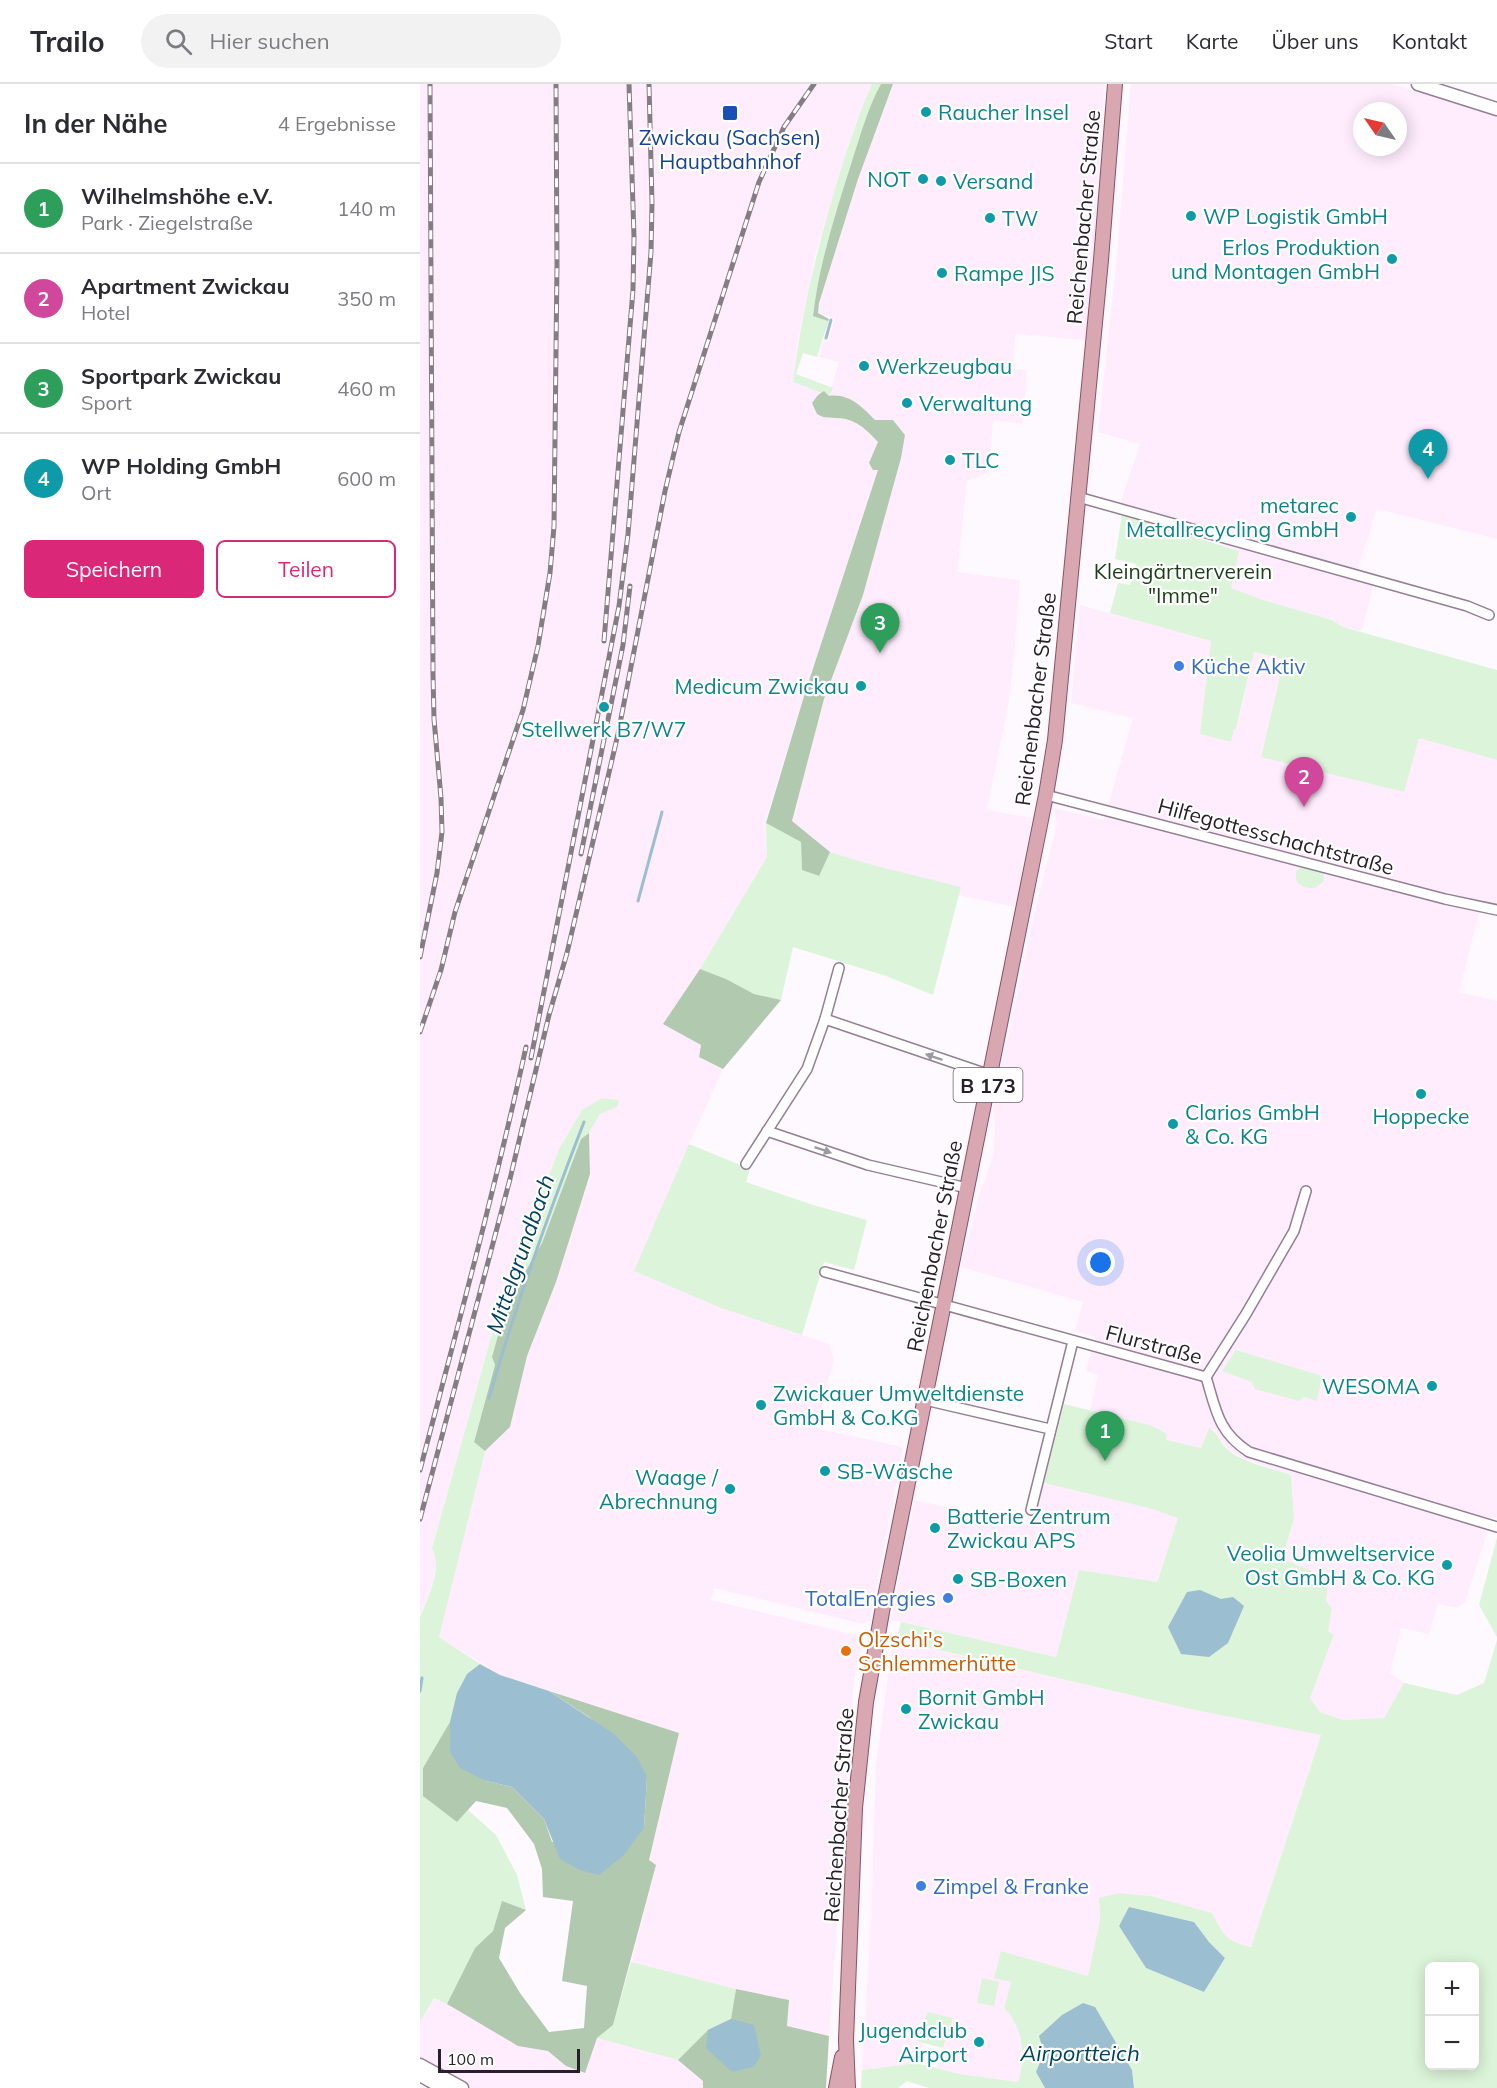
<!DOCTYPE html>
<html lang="de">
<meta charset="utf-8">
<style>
:root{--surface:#fff;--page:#f2f2f3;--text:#2b2b33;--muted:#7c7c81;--line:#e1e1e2;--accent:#db2777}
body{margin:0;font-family:Mulish,sans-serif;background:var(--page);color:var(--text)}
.controls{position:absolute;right:18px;bottom:18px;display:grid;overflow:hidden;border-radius:9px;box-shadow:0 3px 15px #0003}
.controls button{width:54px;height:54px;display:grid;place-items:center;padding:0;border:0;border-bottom:2px solid var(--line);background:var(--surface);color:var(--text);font:30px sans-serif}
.compass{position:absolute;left:933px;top:18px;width:54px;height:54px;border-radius:50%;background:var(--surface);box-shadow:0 3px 15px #0003;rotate:304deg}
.scale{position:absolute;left:18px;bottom:15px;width:142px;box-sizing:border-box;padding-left:6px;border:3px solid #282028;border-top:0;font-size:16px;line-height:21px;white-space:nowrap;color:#282028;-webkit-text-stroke:4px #fff;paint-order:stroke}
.you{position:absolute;left:681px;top:1179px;width:21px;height:21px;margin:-15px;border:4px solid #fff;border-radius:50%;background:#1a73e8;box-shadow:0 0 0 9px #1a73e833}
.badge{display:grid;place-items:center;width:39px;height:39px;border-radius:50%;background:var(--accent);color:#fff;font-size:20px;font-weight:700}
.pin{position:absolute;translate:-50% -50px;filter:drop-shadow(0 2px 3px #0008)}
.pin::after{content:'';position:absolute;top:32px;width:21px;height:18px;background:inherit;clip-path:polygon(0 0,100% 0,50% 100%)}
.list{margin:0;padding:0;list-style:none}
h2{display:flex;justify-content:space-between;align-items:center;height:78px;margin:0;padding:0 24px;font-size:26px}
h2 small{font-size:20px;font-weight:400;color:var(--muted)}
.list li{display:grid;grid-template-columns:39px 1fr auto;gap:18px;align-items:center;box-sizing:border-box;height:90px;padding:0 24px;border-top:2px solid var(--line)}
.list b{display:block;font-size:22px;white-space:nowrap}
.list p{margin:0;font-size:20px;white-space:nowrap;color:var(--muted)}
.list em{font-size:20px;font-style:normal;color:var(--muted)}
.actions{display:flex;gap:12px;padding:18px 24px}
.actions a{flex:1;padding:14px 0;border:2px solid var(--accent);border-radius:9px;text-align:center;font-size:21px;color:var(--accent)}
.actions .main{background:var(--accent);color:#fff}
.icon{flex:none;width:33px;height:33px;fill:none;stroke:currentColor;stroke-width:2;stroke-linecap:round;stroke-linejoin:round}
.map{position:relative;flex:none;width:1077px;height:2004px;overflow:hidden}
header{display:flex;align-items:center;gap:36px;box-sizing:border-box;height:84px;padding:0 30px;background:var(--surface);border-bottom:2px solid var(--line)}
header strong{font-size:28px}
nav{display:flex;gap:33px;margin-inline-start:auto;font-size:21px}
.search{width:420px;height:54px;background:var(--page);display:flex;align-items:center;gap:15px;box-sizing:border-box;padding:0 21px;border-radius:33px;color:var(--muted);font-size:22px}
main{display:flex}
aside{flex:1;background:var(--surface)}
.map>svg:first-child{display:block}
.built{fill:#ffedfe;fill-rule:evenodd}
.green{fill:#dcf4d9;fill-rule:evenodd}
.forest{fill:#b1c9ae}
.water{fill:#9cbed1}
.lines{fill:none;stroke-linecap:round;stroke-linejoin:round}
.stream{stroke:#9cbed1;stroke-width:3}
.minor-casing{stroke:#937e92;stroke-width:12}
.secondary-casing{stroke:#937e92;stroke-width:15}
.primary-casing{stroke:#8a5160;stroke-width:16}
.minor{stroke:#fff;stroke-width:9}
.secondary{stroke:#fff;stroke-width:12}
.primary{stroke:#d9a7b2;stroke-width:14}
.rail-casing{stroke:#847e84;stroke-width:5}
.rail{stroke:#fff;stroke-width:3;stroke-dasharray:9;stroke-linecap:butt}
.oneway{fill:#9e9b9e}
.culture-dot{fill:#0f9aa8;stroke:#fff;stroke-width:2}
.transit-dot{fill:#1a4fb4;stroke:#fff;stroke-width:2}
.shop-dot{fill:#3f7fe0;stroke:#fff;stroke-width:2}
.food-dot{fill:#e8710a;stroke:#fff;stroke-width:2}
.labels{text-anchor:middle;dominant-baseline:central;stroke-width:4.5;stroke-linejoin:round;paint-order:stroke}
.shield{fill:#fff;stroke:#686368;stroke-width:1.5}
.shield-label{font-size:20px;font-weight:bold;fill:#282028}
.culture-label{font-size:21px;fill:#0d838f;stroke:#fff;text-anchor:start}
.transit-label{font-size:21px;fill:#164399;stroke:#fff}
.street-label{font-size:21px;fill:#282028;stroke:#fff}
.park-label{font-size:21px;fill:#1b3e18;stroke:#fff}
.shop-label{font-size:21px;fill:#366cbe;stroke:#fff;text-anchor:start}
.food-label{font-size:21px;fill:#c56008;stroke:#fff;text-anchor:start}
.water-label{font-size:22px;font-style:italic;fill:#01435f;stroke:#fff}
</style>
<header>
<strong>Trailo</strong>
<div class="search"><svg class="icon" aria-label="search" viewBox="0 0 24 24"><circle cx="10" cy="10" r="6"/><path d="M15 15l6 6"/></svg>Hier suchen</div>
<nav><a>Start</a><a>Karte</a><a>Über uns</a><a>Kontakt</a></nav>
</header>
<main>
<aside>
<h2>In der Nähe<small>4 Ergebnisse</small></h2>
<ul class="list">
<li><span class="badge" style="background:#2e9e5b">1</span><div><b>Wilhelmshöhe e.V.</b><p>Park · Ziegelstraße</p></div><em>140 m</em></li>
<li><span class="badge" style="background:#d1479c">2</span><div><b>Apartment Zwickau</b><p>Hotel</p></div><em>350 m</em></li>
<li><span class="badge" style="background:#2e9e5b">3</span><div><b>Sportpark Zwickau</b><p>Sport</p></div><em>460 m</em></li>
<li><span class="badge" style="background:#0f9aa8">4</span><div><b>WP Holding GmbH</b><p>Ort</p></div><em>600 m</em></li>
</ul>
<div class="actions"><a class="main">Speichern</a><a>Teilen</a></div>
</aside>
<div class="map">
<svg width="1077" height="2004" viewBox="0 0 1077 2004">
<rect width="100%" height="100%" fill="#fef9fe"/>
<g class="built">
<polygon points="0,0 452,0 434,44 396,168 377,261 373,298 409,312 419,278 399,273 403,256 408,257 415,235 398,229 399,219 438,95 473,0 684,0 673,180 666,256 596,250 592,285 607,286 603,340 573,336 569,388 547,397 537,488 600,496 594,573 588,622 567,726 612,734 595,823 538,811 540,803 449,780 410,768 372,737 404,615 447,497 467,351 456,395 385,609 347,732 346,739 347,773 280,885 244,940 281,961 279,973 303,985 269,1060 215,1187 301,1224 409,1260 414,1276 395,1344 483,1363 450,1536 443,1540 294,1504 291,1516 444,1553 435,1590 432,1615 409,1952 367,1942 369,1916 316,1905 211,1878 236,1782 229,1776 259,1649 80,1591 19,1553 29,1495 65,1367 90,1343 107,1272 136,1198 170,1090 169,1049 180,1030 196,1023 199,1016 182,1014 139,1065 79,1225 12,1463 17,1474 13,1498 0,1534"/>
<path d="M711,0H971L1077,31V455L957,425L937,487L955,493L942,547L923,543L912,536L843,516L810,504L819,466L702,430L701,417L720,360L678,348L696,182ZM942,27H978V63H942Z"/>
<polygon points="660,521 791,557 780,650 811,658 814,645 817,645 834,568 864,574 841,672 983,708 999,654 1077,676 1077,824 1061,821 1039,908 1077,917 1077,1434 1072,1433 1045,1518 1038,1524 1018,1520 1009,1550 981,1544 970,1589 984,1599 964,1634 923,1636 900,1628 890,1614 914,1552 908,1547 912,1524 906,1517 892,1487 862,1475 874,1435 871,1391 825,1375 807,1365 795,1347 789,1345 781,1364 745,1356 730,1341 670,1326 678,1291 666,1287 675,1253 655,1247 663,1218 541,1183 559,1112 573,1072 575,1044 574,1019 615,827 637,740 634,724 684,736 713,634 651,619"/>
<polygon points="624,1399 729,1424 758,1434 736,1499 659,1486 636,1573 471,1536 495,1416 613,1442"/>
<polygon points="473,1556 770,1625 901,1650 831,1863 819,1861 804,1853 791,1829 731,1812 699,1809 679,1815 680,1836 668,1892 581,1867 591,1898 584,1924 590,1929 597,1942 603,1967 602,1987 598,1998 539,1990 517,1984 533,1934 496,1957 503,1959 497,1979 442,1986 451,1839 456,1680"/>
<polygon points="15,1913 98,1962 128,1967 146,1982 164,1989 177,1954 258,1976 283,1997 283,2004 53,2004 0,1975 0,1938"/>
</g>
<g class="green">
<path d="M452,0H461C448,24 440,53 432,78C416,128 399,180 393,231L408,237L397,273L383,269L376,290L413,304L409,312L373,298C381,232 396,168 415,105C426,69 437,34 452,0Z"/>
<polygon points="702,430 819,467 811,504 843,516 912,536 923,543 1077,586 1077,676 999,654 984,708 841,673 864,575 834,568 816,645 814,645 811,658 780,650 791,557 690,529 698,499 710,501 716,480 695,475"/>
<polygon points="346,739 381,758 382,786 398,792 410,768 449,780 541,803 513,911 466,892 373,863 361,916 334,910 306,895 280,885 347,773"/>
<path d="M881,783L903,789L904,797L895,804C882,805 872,799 877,786Z"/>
<path d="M182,1014L199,1016L197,1023L180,1030L169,1049L161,1055L122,1159L87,1219L72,1273L75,1281L54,1357L65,1367L19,1553L60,1580C32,1602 41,1611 30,1638C24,1654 12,1669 3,1684L37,1738L48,1726L76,1751L97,1791L106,1826L82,1818L73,1847L55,1864L27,1920L14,1914L0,1938V1534C8,1512 23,1485 12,1464L79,1225L139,1065L162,1026Z"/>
<polygon points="269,1060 330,1085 326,1098 393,1121 447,1136 434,1186 404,1178 382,1251 301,1224 214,1187"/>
<polygon points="816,1266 902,1292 897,1317 884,1313 879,1317 835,1305 832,1298 802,1287"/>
<path d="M644,1320L730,1341L747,1350L746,1356L781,1364L789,1344C799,1349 800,1360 808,1366C824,1379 851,1384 871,1391L874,1435L862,1475L892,1487L908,1499L906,1517L912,1524L908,1547L914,1551L890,1614L900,1628L923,1636L964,1634L984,1599L1037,1611L1064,1599L1077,1556V2004H714L712,1986L693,1956L624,1969L616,1988L625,2004H509L487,1997L478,2004H441L442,1986L497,1979L539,1990L598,1998C606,1975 603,1941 584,1924L591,1898L574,1894L581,1867L668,1892L680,1836L679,1814L699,1809L731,1812L792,1829C803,1850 806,1858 831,1863L901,1651L770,1625L506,1563L478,1550L481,1538L636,1573L659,1486L737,1498L758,1434L729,1424L624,1399ZM709,1823L774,1838L789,1858L805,1874L784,1908L726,1884L699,1842ZM1010,1882H1054V1982H1010Z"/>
<polygon points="1077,1454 1077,1553 1059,1521"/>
<polygon points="211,1878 316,1905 311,1935 288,1946 258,1976 177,1954 193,1941"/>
<polygon points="562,1894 579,1898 574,1922 557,1919"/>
<polygon points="508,1928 533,1934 523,1964 496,1957"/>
</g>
<g class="forest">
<path d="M461,0H473L438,95L399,219L398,229L409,235L402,255L408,237L393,232C399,178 417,125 433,74C441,50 448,23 461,0Z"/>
<path d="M404,307L409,312C429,309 442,323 455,336H473L485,351L481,374L443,511L404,615L372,737L410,768L399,792L382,786L381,758L346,739L385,609L458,386H453L449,379L458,358C446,345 435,334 416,334C407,333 405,335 397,330L392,319L398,311Z"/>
<polygon points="280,885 306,895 334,910 361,916 303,985 279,973 281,961 243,940"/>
<polygon points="169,1049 170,1090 136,1198 107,1272 90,1343 65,1367 54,1358 75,1281 72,1273 87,1219 122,1159 161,1055"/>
<polygon points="129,1607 259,1649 229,1776 236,1781 193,1941 177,1954 165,1989 146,1982 128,1967 98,1962 27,1920 55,1864 73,1847 82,1817 106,1826 85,1844 79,1874 100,1909 129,1948 164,1944 167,1902 142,1897 153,1817 123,1813 122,1785 114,1760 87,1724 56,1717 37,1738 3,1712 3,1684 30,1638 30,1668 66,1697 92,1703 124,1735 132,1758 224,1744 227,1693 169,1633"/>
<polygon points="316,1905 369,1916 367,1942 409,1952 406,2004 283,2004 283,1997 258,1976 288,1946 311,1935"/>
</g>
<g class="water">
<polygon points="780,1506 801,1515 813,1513 824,1522 808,1559 789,1573 761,1570 748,1543 767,1508"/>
<polygon points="60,1580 80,1591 129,1607 194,1650 217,1673 227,1693 224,1744 203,1772 179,1791 160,1786 140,1775 124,1735 92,1703 66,1697 40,1684 30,1668 30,1638 37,1609 47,1590"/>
<polygon points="709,1823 774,1838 789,1858 805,1874 784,1908 726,1884 699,1842"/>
<polygon points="663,1919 675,1923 712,1986 714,2004 625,2004 616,1988 624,1969 619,1952 642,1931"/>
<polygon points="311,1935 334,1941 341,1972 333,1983 312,1988 286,1964 288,1946"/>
</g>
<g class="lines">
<g class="stream">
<polyline points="406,254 411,236"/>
<polyline points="218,817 242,728"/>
<path d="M69,1314C96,1220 129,1128 164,1038"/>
<polyline points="0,1607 2,1594"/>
</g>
<defs>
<g id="minor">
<polyline points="658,413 1047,522 1069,531"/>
<polyline points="626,711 1025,815 1077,826"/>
<polyline points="405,935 570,991"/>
<polyline points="347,1047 448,1081 547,1104"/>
<polyline points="326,1080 387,985 405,935 419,884"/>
<path d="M405,1188L786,1293C796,1326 798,1348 829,1368L1077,1443"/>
<polyline points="786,1293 826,1230 874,1147 886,1107"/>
<polyline points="505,1316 630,1345"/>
<polyline points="611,1426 653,1257"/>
</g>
<g id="secondary">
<polyline points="998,0 1077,25"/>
<polyline points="0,1981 42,2004"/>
<polyline points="0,1991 23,2004"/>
</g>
<g id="primary">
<polyline points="416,2004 422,1973"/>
<polyline points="428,2004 426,1956 435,1724 446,1618 462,1528 626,711 635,656 681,176 695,0"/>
</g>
</defs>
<use href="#minor" class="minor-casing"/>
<use href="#secondary" class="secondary-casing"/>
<use href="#primary" class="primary-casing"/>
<use href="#minor" class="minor"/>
<use href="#secondary" class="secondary"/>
<use href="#primary" class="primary"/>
<defs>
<g id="rail">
<polyline points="184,557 213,206 214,153 209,0"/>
<polyline points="161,770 203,561 210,502"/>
<polyline points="0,873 17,789 22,748 21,714 14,635 13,590 10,0"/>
<polyline points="0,948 21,886 35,828 103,626 118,562 130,489 134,442 137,180 136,0"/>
<polyline points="111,974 199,522 208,450 231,168 232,119 229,0"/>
<path d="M0,1386C37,1245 75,1105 106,963"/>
<polyline points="0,1435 90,1095 129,931 147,869 198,650 245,407 259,348 339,98 364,43 394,0"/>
</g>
</defs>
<use href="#rail" class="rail-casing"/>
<use href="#rail" class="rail"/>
</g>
<defs><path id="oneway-solid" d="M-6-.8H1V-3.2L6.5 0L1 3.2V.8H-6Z" transform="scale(1.5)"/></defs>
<g class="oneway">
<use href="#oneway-solid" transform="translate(514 973) rotate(-161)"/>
<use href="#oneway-solid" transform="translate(403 1066) rotate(19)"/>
</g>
<g class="culture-dot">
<circle cx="506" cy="28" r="6"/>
<circle cx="503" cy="95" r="6"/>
<circle cx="521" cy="97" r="6"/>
<circle cx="771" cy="132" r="6"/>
<circle cx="570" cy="134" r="6"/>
<circle cx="972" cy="175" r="6"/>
<circle cx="522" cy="189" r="6"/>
<circle cx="444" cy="282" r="6"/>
<circle cx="487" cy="319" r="6"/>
<circle cx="530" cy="376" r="6"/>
<circle cx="931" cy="433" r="6"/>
<circle cx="441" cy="602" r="6"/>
<circle cx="184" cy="623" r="6"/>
<circle cx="1001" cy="1010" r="6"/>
<circle cx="753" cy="1040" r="6"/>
<circle cx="1012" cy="1302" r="6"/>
<circle cx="341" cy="1321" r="6"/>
<circle cx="405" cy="1387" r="6"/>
<circle cx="310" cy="1405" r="6"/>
<circle cx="515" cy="1444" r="6"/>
<circle cx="1027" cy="1481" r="6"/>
<circle cx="538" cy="1495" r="6"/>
<circle cx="486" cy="1625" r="6"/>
<circle cx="559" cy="1958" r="6"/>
</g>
<rect class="transit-dot" x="302" y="21" width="16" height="16" rx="3"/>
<g class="shop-dot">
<circle cx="759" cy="582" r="6"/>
<circle cx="528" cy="1514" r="6"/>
<circle cx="501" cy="1802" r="6"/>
</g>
<circle class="food-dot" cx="426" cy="1567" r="6"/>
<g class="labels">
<rect class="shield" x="533.5" y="984" width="69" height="34" rx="4.5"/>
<g class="shield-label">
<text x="568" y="1001">B 173</text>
</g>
<g class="culture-label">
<text x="518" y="28">Raucher Insel</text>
<text x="491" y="95" text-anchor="end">NOT</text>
<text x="533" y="97">Versand</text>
<text x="783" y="132">WP Logistik GmbH</text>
<text x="582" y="134">TW</text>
<text x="960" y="163" text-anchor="end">Erlos Produktion<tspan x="960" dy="24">und Montagen GmbH</tspan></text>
<text x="534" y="189">Rampe JIS</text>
<text x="456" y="282">Werkzeugbau</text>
<text x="499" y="319">Verwaltung</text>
<text x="542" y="376">TLC</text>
<text x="919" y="421" text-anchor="end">metarec<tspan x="919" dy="24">Metallrecycling GmbH</tspan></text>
<text x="429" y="602" text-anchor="end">Medicum Zwickau</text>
<text x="184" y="645" text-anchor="middle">Stellwerk B7/W7</text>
<text x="765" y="1028">Clarios GmbH<tspan x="765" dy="24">&amp; Co. KG</tspan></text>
<text x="1001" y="1032" text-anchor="middle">Hoppecke</text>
<text x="1000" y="1302" text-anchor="end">WESOMA</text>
<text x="353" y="1309">Zwickauer Umweltdienste<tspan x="353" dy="24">GmbH &amp; Co.KG</tspan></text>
<text x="417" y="1387">SB-Wäsche</text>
<text x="298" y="1393" text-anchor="end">Waage /<tspan x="298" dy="24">Abrechnung</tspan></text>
<text x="527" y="1432">Batterie Zentrum<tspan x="527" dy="24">Zwickau APS</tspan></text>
<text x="1015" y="1469" text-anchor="end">Veolia Umweltservice<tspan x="1015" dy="24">Ost GmbH &amp; Co. KG</tspan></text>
<text x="550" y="1495">SB-Boxen</text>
<text x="498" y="1613">Bornit GmbH<tspan x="498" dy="24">Zwickau</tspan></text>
<text x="547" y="1946" text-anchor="end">Jugendclub<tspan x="547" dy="24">Airport</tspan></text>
</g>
<g class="transit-label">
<text x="310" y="53">Zwickau (Sachsen)<tspan x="310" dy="24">Hauptbahnhof</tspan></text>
</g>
<g class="street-label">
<text transform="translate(663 133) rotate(-85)">Reichenbacher Straße</text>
<text transform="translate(615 615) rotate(-83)">Reichenbacher Straße</text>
<text transform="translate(856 752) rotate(15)">Hilfegottesschachtstraße</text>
<text transform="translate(514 1162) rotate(-79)">Reichenbacher Straße</text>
<text transform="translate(734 1260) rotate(15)">Flurstraße</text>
<text transform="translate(418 1731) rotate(-86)">Reichenbacher Straße</text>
</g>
<g class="park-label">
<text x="763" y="487">Kleingärtnerverein<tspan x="763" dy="24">"Imme"</tspan></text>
</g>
<g class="shop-label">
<text x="771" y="582">Küche Aktiv</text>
<text x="516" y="1514" text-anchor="end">TotalEnergies</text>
<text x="513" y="1802">Zimpel &amp; Franke</text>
</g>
<g class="food-label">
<text x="438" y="1555">Olzschi's<tspan x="438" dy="24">Schlemmerhütte</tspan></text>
</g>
<g class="water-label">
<text transform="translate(100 1170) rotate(-71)">Mittelgrundbach</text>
<text x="660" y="1969">Airportteich</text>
</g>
</g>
</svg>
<div class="controls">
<button>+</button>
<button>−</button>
</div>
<svg class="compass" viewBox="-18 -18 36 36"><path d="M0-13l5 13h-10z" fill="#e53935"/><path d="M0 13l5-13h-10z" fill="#7c7c81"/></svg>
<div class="scale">100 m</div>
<div class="you"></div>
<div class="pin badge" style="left:685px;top:1377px;background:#2e9e5b">1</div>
<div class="pin badge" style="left:884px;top:723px;background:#d1479c">2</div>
<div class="pin badge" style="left:460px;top:569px;background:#2e9e5b">3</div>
<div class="pin badge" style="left:1008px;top:395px;background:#0f9aa8">4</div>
</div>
</main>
